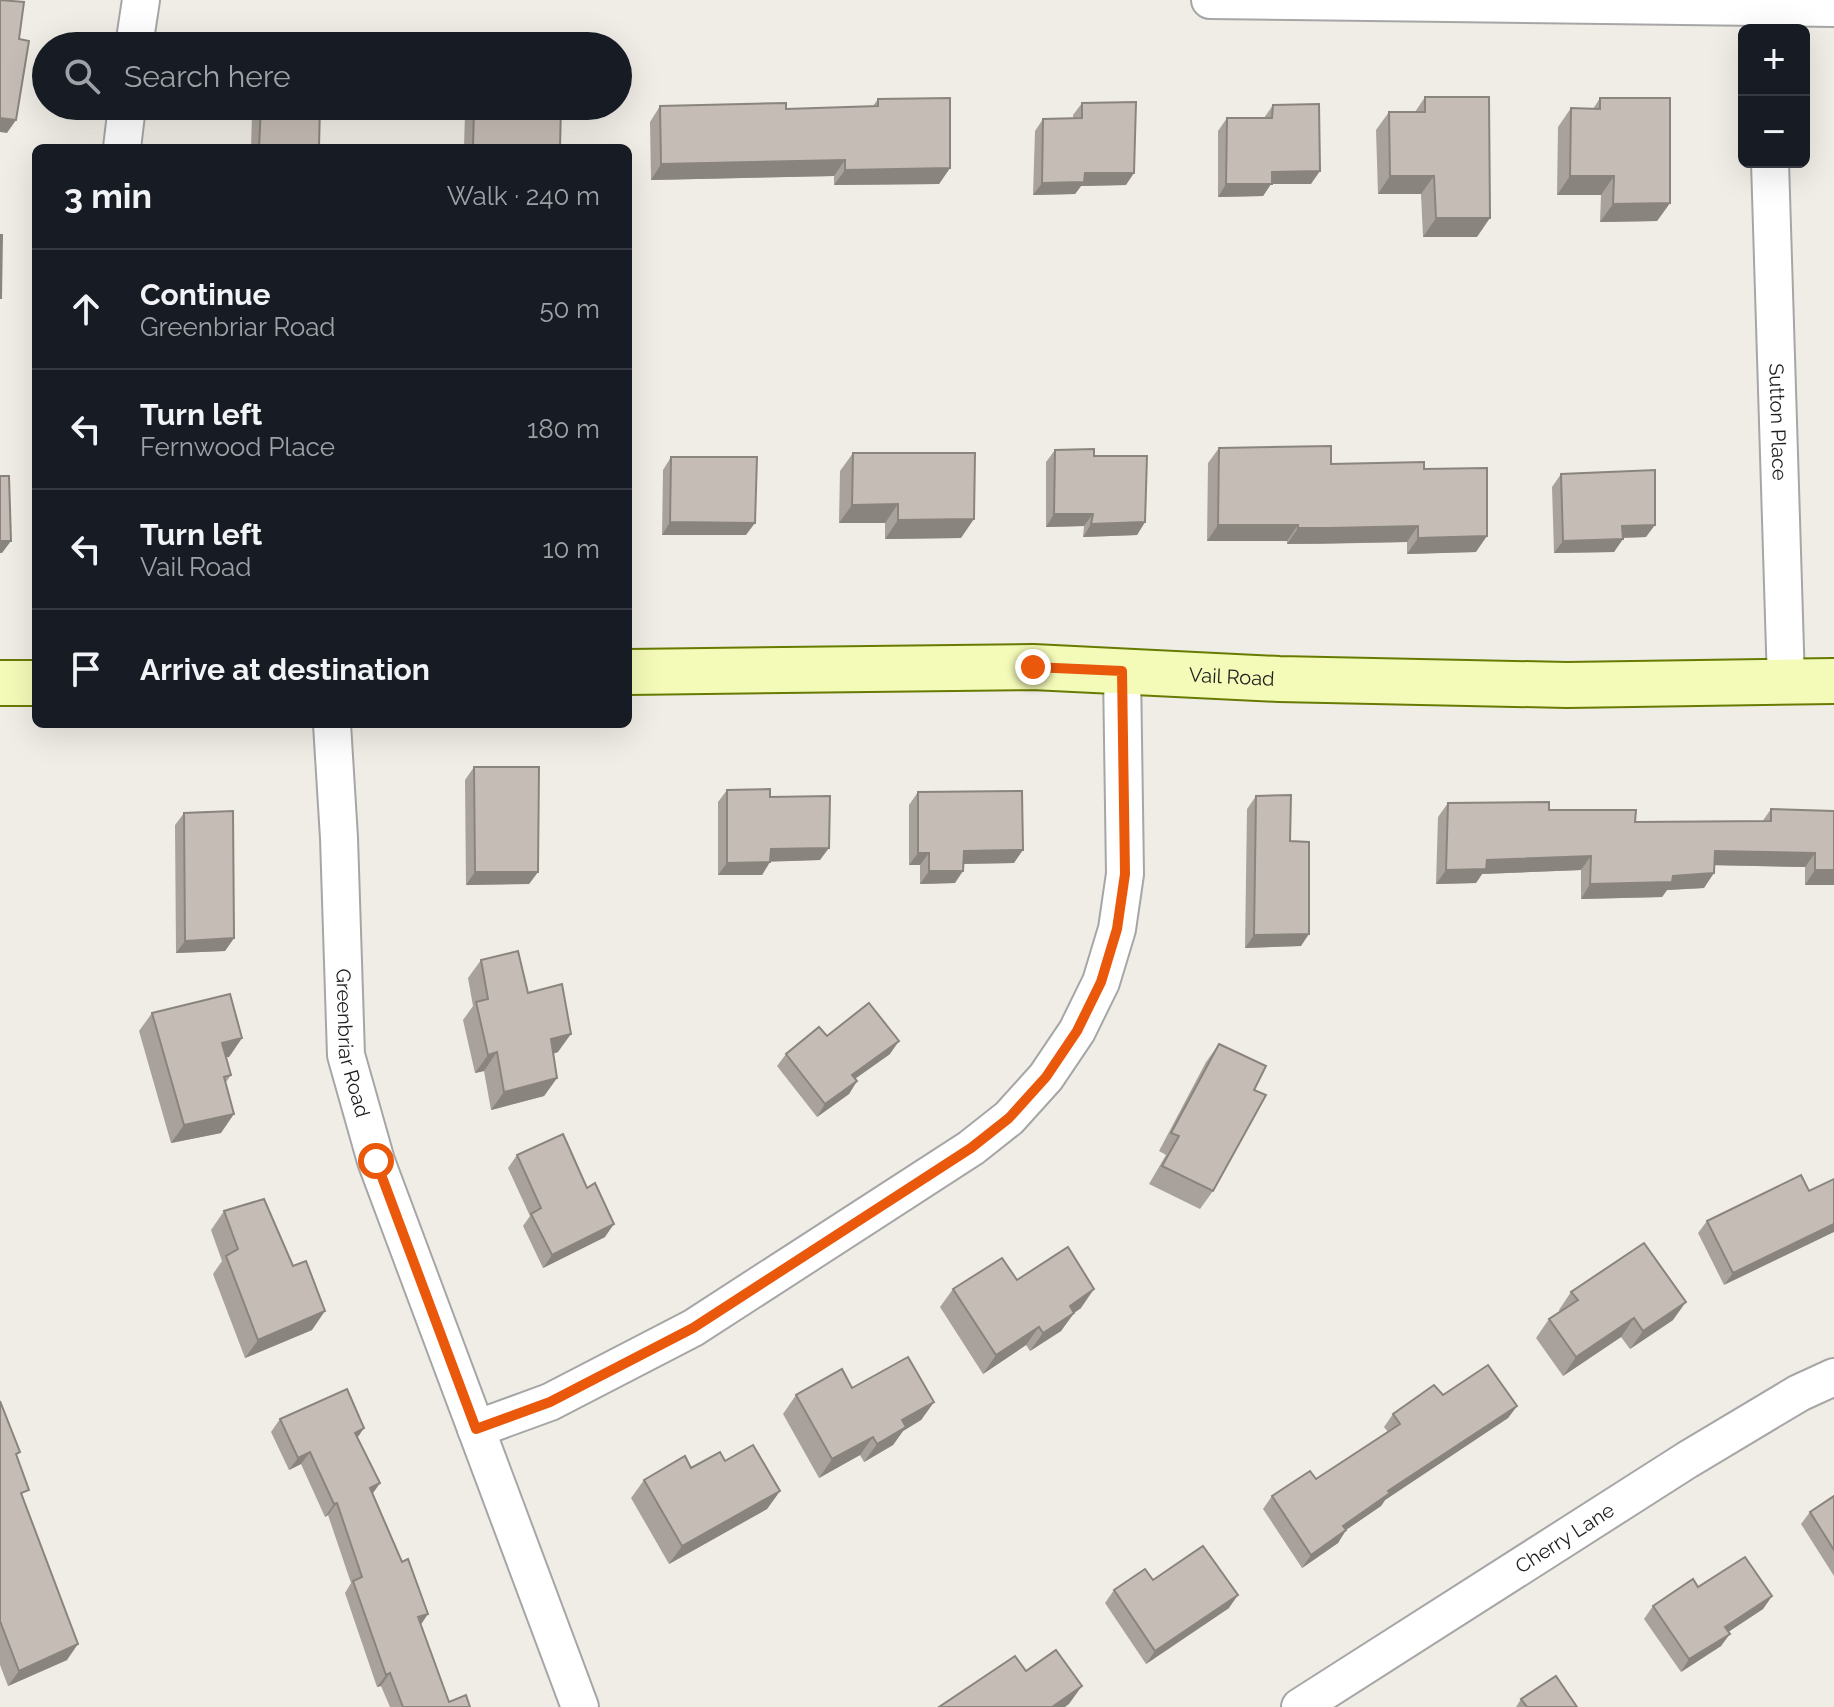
<!DOCTYPE html>
<meta charset="utf-8">
<style>
:root{--surface:#171b24;--page:#20242c;--text:#f1f3f6;--muted:#9ea1a6;--line:#363941}
body{margin:0;font-family:Raleway,sans-serif;background:var(--page);color:var(--text)}
.controls{position:absolute;right:24px;top:24px;display:grid;overflow:hidden;border-radius:12px;box-shadow:0 8px 32px #0002}
.controls button{width:72px;height:72px;display:grid;place-items:center;padding:0;border:0;border-bottom:2px solid var(--line);background:var(--surface);color:var(--text);font:40px sans-serif}
.stop{position:absolute;width:24px;height:24px;margin:-18px;border:6px solid #ea580c;border-radius:50%;background:#fff}
.stop.end{background:#ea580c;border-color:#fff;box-shadow:0 2px 8px #0008}
.list{margin:0;padding:0;list-style:none}
h2{display:flex;justify-content:space-between;align-items:center;height:104px;margin:0;padding:0 32px;font-size:34px}
h2 small{font-size:26px;font-weight:400;color:var(--muted)}
.list li{display:grid;grid-template-columns:52px 1fr auto;gap:24px;align-items:center;box-sizing:border-box;height:120px;padding:0 32px;border-top:2px solid var(--line)}
.list b{display:block;font-size:30px;white-space:nowrap}
.list p{margin:0;font-size:26px;white-space:nowrap;color:var(--muted)}
.list em{font-size:26px;font-style:normal;color:var(--muted)}
.icon{flex:none;width:44px;height:44px;fill:none;stroke:currentColor;stroke-width:2;stroke-linecap:round;stroke-linejoin:round}
.map{position:relative;flex:none;width:1834px;height:1707px;overflow:hidden}
.search{position:absolute;background:var(--surface);box-shadow:0 8px 32px #0002;left:32px;top:32px;width:600px;height:88px;display:flex;align-items:center;gap:20px;box-sizing:border-box;padding:0 28px;border-radius:44px;color:var(--muted);font-size:30px}
.panel{position:absolute;background:var(--surface);box-shadow:0 8px 32px #0002;left:32px;top:144px;width:600px;height:584px;border-radius:12px}
.map>svg:first-child{display:block}
.lines{fill:none;stroke-linecap:round;stroke-linejoin:round}
.street-casing{stroke:#a6a6a6;stroke-width:40}
.secondary-casing{stroke:#677b02;stroke-width:48}
.street{stroke:#fff;stroke-width:36}
.secondary{stroke:#f4fbb8;stroke-width:44}
.wall{fill:#a9a29c}
.shaded-wall{fill:#8a847f}
.building{fill:#c5bcb5;stroke:#8a847f;stroke-width:2}
.route{stroke:#ea580c;stroke-width:10}
.labels{text-anchor:middle;dominant-baseline:central;stroke-width:6;stroke-linejoin:round;paint-order:stroke}
.street-label{font-size:20px;fill:#1f1f1f;stroke:#fff}
</style>
<div class="map">
<svg width="1834" height="1707" viewBox="0 0 1834 1707">
<rect width="100%" height="100%" fill="#f0ede6"/>
<g class="lines">
<defs>
<g id="street">
<polyline points="1210,0 1834,8"/>
<polyline points="134,46 141,0"/>
<polyline points="122,148 127,106"/>
<path id="s1" d="M1770,162L1786,682"/>
<path id="s2" d="M332,724L339,838L346,1055L376,1161L580,1707"/>
<polyline points="476,1429 550,1402 693,1328 971,1148 1009,1118 1046,1077 1077,1031 1101,982 1117,929 1125,874 1122,671"/>
<path id="s3" d="M1300,1707L1687,1460L1799,1393L1834,1377"/>
</g>
<g id="secondary">
<path id="s4" d="M628,672L1033,667L1279,679L1567,685L1834,681"/>
<polyline points="0,683 36,683"/>
</g>
</defs>
<use href="#street" class="street-casing"/>
<use href="#secondary" class="secondary-casing"/>
<use href="#street" class="street"/>
<use href="#secondary" class="secondary"/>
</g>
<g class="wall">
<polygon points="1425,97 1477,237 1423,237 1421,194 1378,194 1376,130 1389,112 1415,112"/>
<polygon points="1600,98 1670,203 1657,221 1600,222 1601,195 1557,195 1558,127 1571,108 1593,109"/>
<polygon points="878,99 950,168 939,184 834,185 834,176 651,180 650,122 660,106 786,109 873,106"/>
<polygon points="1082,103 1126,185 1081,186 1075,194 1033,195 1035,131 1043,119 1073,118 1073,115"/>
<polygon points="1273,105 1311,184 1271,184 1263,196 1218,197 1218,131 1227,118 1264,118"/>
<polygon points="258,106 320,106 319,148 251,148 252,114"/>
<polygon points="470,106 561,106 560,148 464,148 465,112"/>
<polygon points="1219,448 1331,464 1424,469 1476,552 1407,554 1407,542 1319,544 1287,544 1287,541 1207,541 1208,463"/>
<polygon points="1055,450 1094,456 1145,522 1137,535 1083,537 1084,526 1046,527 1046,462"/>
<polygon points="853,453 961,538 885,539 885,523 839,523 840,471"/>
<polygon points="671,457 746,535 662,535 663,470"/>
<polygon points="1561,474 1646,537 1623,538 1614,552 1554,553 1552,487"/>
<polygon points="474,767 538,872 529,884 466,885 465,780"/>
<polygon points="727,790 770,797 820,860 770,861 762,875 718,875 718,802"/>
<polygon points="918,792 1014,863 964,864 955,883 920,884 920,865 909,865 909,805"/>
<polygon points="1256,796 1290,841 1301,946 1245,948 1247,809"/>
<polygon points="1448,803 1549,810 1635,822 1762,822 1771,809 1834,811 1834,885 1805,885 1805,867 1714,865 1704,888 1667,890 1662,897 1581,899 1581,870 1482,874 1476,883 1436,884 1438,817"/>
<polygon points="184,813 234,938 225,951 176,953 175,825"/>
<polygon points="481,960 528,993 558,1052 553,1054 557,1078 544,1096 491,1110 484,1071 475,1073 463,1020 473,1006 468,978"/>
<polygon points="152,1013 242,1038 229,1057 226,1057 231,1075 226,1082 221,1133 171,1143 139,1031"/>
<polygon points="827,1036 890,1054 855,1079 857,1081 849,1094 817,1117 777,1066 786,1054"/>
<polygon points="1219,1044 1213,1191 1200,1209 1149,1184 1166,1155 1159,1151 1206,1062"/>
<polygon points="517,1155 587,1188 605,1237 543,1268 523,1226 530,1216 508,1168"/>
<polygon points="1809,1191 1724,1285 1698,1233 1707,1221"/>
<polygon points="224,1211 312,1330 245,1358 213,1274 222,1261 211,1230"/>
<polygon points="1017,1280 1081,1308 1074,1313 1061,1331 1030,1351 1026,1345 983,1374 940,1307 953,1289"/>
<polygon points="1571,1292 1673,1320 1630,1349 1621,1337 1563,1376 1536,1338 1549,1319 1560,1312 1559,1310"/>
<polygon points="852,1388 934,1402 921,1420 903,1431 893,1445 864,1462 860,1455 819,1478 783,1414 796,1395"/>
<polygon points="1443,1395 1517,1406 1508,1418 1385,1500 1381,1506 1346,1530 1338,1543 1302,1568 1263,1509 1272,1496 1316,1479 1388,1432 1384,1427 1393,1414"/>
<polygon points="0,1401 17,1456 23,1499 67,1660 8,1686 0,1665"/>
<polygon points="280,1419 364,1428 357,1438 380,1483 372,1494 449,1702 470,1707 390,1707 381,1686 377,1687 345,1593 351,1583 328,1515 325,1517 301,1464 289,1470 271,1432"/>
<polygon points="725,1461 780,1491 767,1509 669,1564 631,1498 644,1480 691,1468"/>
<polygon points="1834,1496 1834,1576 1801,1524 1810,1512"/>
<polygon points="1153,1580 1229,1608 1146,1664 1105,1603 1114,1590"/>
<polygon points="1772,1596 1763,1609 1728,1632 1721,1646 1681,1672 1644,1619 1653,1606"/>
<polygon points="1521,1699 1577,1707 1516,1707"/>
</g>
<g class="shaded-wall">
<polygon points="0,118 16,120 7,133 0,132"/>
<polygon points="845,160 834,176 651,180 661,164"/>
<polygon points="950,168 939,184 834,185 845,170"/>
<polygon points="1320,171 1311,184 1271,184 1263,196 1218,197 1226,184 1272,172"/>
<polygon points="1085,173 1134,173 1126,185 1081,186 1075,194 1033,195 1042,183"/>
<polygon points="1390,176 1434,176 1421,194 1378,194"/>
<polygon points="1570,176 1614,176 1601,195 1557,195"/>
<polygon points="1670,203 1657,221 1600,222 1613,204"/>
<polygon points="1436,218 1490,218 1477,237 1423,237"/>
<polygon points="898,504 885,523 839,523 852,505"/>
<polygon points="1054,514 1093,514 1084,526 1046,527"/>
<polygon points="974,519 961,538 885,539 898,520"/>
<polygon points="670,522 755,523 746,535 662,535"/>
<polygon points="1145,522 1137,535 1083,537 1091,524"/>
<polygon points="1218,525 1298,525 1287,541 1207,541"/>
<polygon points="1655,525 1646,537 1613,538 1622,526"/>
<polygon points="1418,526 1407,542 1287,544 1298,528"/>
<polygon points="1487,536 1476,552 1407,554 1418,538"/>
<polygon points="1623,539 1614,552 1554,553 1563,541"/>
<polygon points="0,541 11,541 2,553 0,553"/>
<polygon points="829,848 820,860 762,862 771,849"/>
<polygon points="1023,850 1014,863 955,864 964,851"/>
<polygon points="1715,851 1815,853 1805,867 1705,865"/>
<polygon points="918,853 929,853 920,865 909,865"/>
<polygon points="1591,856 1581,870 1482,874 1476,883 1436,884 1446,870 1487,860"/>
<polygon points="770,862 762,875 718,875 727,863"/>
<polygon points="1815,870 1834,870 1834,885 1805,885"/>
<polygon points="929,871 963,871 955,883 920,884"/>
<polygon points="475,872 538,872 529,884 466,885"/>
<polygon points="1714,873 1704,888 1667,890 1662,897 1581,899 1590,884 1673,876"/>
<polygon points="1309,934 1301,946 1245,948 1254,935"/>
<polygon points="234,938 225,951 176,953 185,941"/>
<polygon points="571,1034 558,1052 538,1058 551,1039"/>
<polygon points="242,1038 229,1057 209,1061 222,1043"/>
<polygon points="899,1041 890,1054 843,1087 852,1075"/>
<polygon points="497,1052 484,1071 475,1073 488,1055"/>
<polygon points="557,1078 544,1096 491,1110 504,1092"/>
<polygon points="857,1081 849,1094 817,1117 825,1104"/>
<polygon points="234,1114 221,1133 171,1143 184,1125"/>
<polygon points="614,1224 605,1237 543,1268 552,1255"/>
<polygon points="1834,1224 1834,1232 1724,1285 1733,1273"/>
<polygon points="1094,1289 1081,1308 1074,1313 1061,1331 1030,1351 1043,1333 1070,1306"/>
<polygon points="1686,1302 1673,1320 1630,1349 1643,1331"/>
<polygon points="325,1311 312,1330 245,1358 258,1340"/>
<polygon points="1634,1318 1621,1337 1563,1376 1576,1357"/>
<polygon points="1039,1327 1026,1345 983,1374 996,1355"/>
<polygon points="934,1402 921,1420 903,1431 893,1445 864,1462 877,1444 902,1420"/>
<polygon points="1517,1406 1508,1418 1385,1500 1381,1506 1334,1538 1343,1526 1388,1491"/>
<polygon points="364,1428 355,1441 355,1433"/>
<polygon points="873,1437 860,1455 819,1478 832,1459"/>
<polygon points="310,1452 301,1464 289,1470 298,1458"/>
<polygon points="380,1483 371,1496 370,1488"/>
<polygon points="780,1491 767,1509 669,1564 682,1546"/>
<polygon points="337,1503 328,1515 325,1517 334,1504"/>
<polygon points="1346,1530 1338,1543 1302,1568 1311,1555"/>
<polygon points="1238,1595 1229,1608 1146,1664 1155,1651"/>
<polygon points="1772,1596 1763,1609 1716,1640 1725,1627"/>
<polygon points="428,1614 420,1626 418,1617"/>
<polygon points="1730,1634 1721,1646 1681,1672 1689,1659"/>
<polygon points="78,1644 67,1660 8,1686 19,1671"/>
<polygon points="390,1673 381,1686 377,1687 386,1675"/>
<polygon points="1082,1686 1069,1704 1065,1707 1052,1707"/>
</g>
<g class="building">
<polygon points="0,0 24,2 19,39 29,41 16,120 0,118"/>
<polygon points="1425,97 1489,97 1490,218 1436,218 1434,176 1390,176 1389,112 1425,112"/>
<polygon points="950,98 950,168 845,170 845,160 661,164 660,106 786,103 786,109 878,106 878,99"/>
<polygon points="1600,98 1670,98 1670,203 1613,204 1614,176 1570,176 1571,108 1600,109"/>
<polygon points="1136,102 1134,173 1085,173 1084,182 1042,183 1043,119 1082,118 1082,103"/>
<polygon points="1319,104 1320,171 1272,172 1272,184 1226,184 1227,118 1272,118 1273,105"/>
<polygon points="261,106 320,106 319,148 259,148"/>
<polygon points="474,106 561,106 560,148 473,148"/>
<polygon points="0,235 2,235 1,298 0,298"/>
<polygon points="1331,446 1331,464 1424,462 1424,469 1487,468 1487,536 1418,538 1418,526 1330,528 1298,528 1298,525 1218,525 1219,448"/>
<polygon points="1094,449 1094,456 1147,456 1145,522 1091,524 1093,514 1054,514 1055,450"/>
<polygon points="853,453 975,453 974,519 898,520 898,504 852,505"/>
<polygon points="671,457 757,457 755,523 670,522"/>
<polygon points="1655,470 1655,525 1622,526 1623,539 1563,541 1561,474"/>
<polygon points="0,476 9,476 11,541 0,541"/>
<polygon points="474,767 539,767 538,872 475,872"/>
<polygon points="770,789 770,797 830,796 829,848 771,849 770,862 727,863 727,790"/>
<polygon points="1022,791 1023,850 964,851 963,871 929,871 929,853 918,853 918,792"/>
<polygon points="1291,795 1290,841 1309,842 1309,934 1254,935 1256,796"/>
<polygon points="1549,802 1549,810 1636,810 1635,822 1771,821 1771,809 1834,811 1834,870 1815,870 1815,853 1715,851 1714,873 1673,876 1672,882 1590,884 1591,856 1487,860 1486,869 1446,870 1448,803"/>
<polygon points="233,811 234,938 185,941 184,813"/>
<polygon points="518,951 528,993 562,984 571,1034 551,1039 557,1078 504,1092 497,1052 488,1055 476,1002 488,999 481,960"/>
<polygon points="230,994 242,1038 222,1043 231,1075 224,1077 234,1114 184,1125 152,1013"/>
<polygon points="869,1003 899,1041 852,1075 857,1081 825,1104 786,1054 819,1027 827,1036"/>
<polygon points="1219,1044 1266,1066 1254,1090 1266,1095 1213,1191 1162,1166 1179,1136 1171,1133"/>
<polygon points="563,1134 587,1188 595,1183 614,1224 552,1255 531,1214 541,1208 517,1155"/>
<polygon points="1801,1175 1809,1191 1834,1179 1834,1224 1733,1273 1707,1221"/>
<polygon points="264,1199 293,1266 306,1261 325,1311 258,1340 226,1256 238,1249 224,1211"/>
<polygon points="1644,1243 1686,1302 1643,1331 1634,1318 1576,1357 1549,1319 1578,1300 1571,1292"/>
<polygon points="1068,1247 1094,1289 1070,1306 1074,1313 1043,1333 1039,1327 996,1355 953,1289 1002,1258 1017,1280"/>
<polygon points="908,1357 934,1402 902,1420 906,1427 877,1444 873,1437 832,1459 796,1395 842,1369 852,1388"/>
<polygon points="1488,1365 1517,1406 1388,1491 1390,1493 1343,1526 1346,1530 1311,1555 1272,1496 1310,1471 1316,1479 1400,1424 1393,1414 1434,1385 1443,1395"/>
<polygon points="347,1389 364,1428 355,1433 380,1483 370,1488 402,1562 408,1559 428,1614 418,1617 449,1702 466,1695 470,1707 403,1707 390,1673 386,1675 353,1581 362,1577 337,1503 334,1504 310,1452 298,1458 280,1419"/>
<polygon points="0,1401 20,1452 16,1454 29,1490 21,1493 78,1644 19,1671 0,1621"/>
<polygon points="753,1445 780,1491 682,1546 644,1480 685,1456 691,1468 720,1452 725,1461"/>
<polygon points="1834,1496 1834,1550 1810,1512"/>
<polygon points="1203,1546 1238,1595 1155,1651 1114,1590 1145,1569 1153,1580"/>
<polygon points="1745,1557 1772,1596 1725,1627 1730,1634 1689,1659 1653,1606 1693,1579 1698,1587"/>
<polygon points="1056,1650 1082,1686 1052,1707 939,1707 1015,1656 1026,1671"/>
<polygon points="1556,1676 1577,1707 1527,1707 1521,1699"/>
</g>
<g class="lines">
<polyline class="route" points="376,1161 476,1429 550,1402 693,1328 971,1148 1009,1118 1046,1077 1077,1031 1101,982 1117,929 1125,874 1122,671 1033,667"/>
</g>
<g class="labels">
<g class="street-label">
<text stroke="none"><textPath href="#s1" startOffset="260">Sutton Place</textPath></text>
<text stroke="none"><textPath href="#s4" startOffset="604">Vail Road</textPath></text>
<text stroke="none"><textPath href="#s2" startOffset="320">Greenbriar Road</textPath></text>
<text stroke="none"><textPath href="#s3" startOffset="314">Cherry Lane</textPath></text>
</g>
</g>
</svg>
<div class="controls">
<button>+</button>
<button>−</button>
</div>
<div class="stop" style="left:376px;top:1161px"></div>
<div class="stop end" style="left:1033px;top:667px"></div>
<div class="search"><svg class="icon" aria-label="search" viewBox="0 0 24 24"><circle cx="10" cy="10" r="6"/><path d="M15 15l6 6"/></svg>Search here</div>
<section class="panel">
<h2>3 min<small>Walk · 240 m</small></h2>
<ul class="list">
<li><svg class="icon" aria-label="ahead" viewBox="0 0 24 24"><path d="M12 20V5M6 11l6-6 6 6"/></svg><div><b>Continue</b><p>Greenbriar Road</p></div><em>50 m</em></li>
<li><svg class="icon" aria-label="left" viewBox="0 0 24 24"><path d="M17 20v-9H6M10 6l-5 5 5 5"/></svg><div><b>Turn left</b><p>Fernwood Place</p></div><em>180 m</em></li>
<li><svg class="icon" aria-label="left" viewBox="0 0 24 24"><path d="M17 20v-9H6M10 6l-5 5 5 5"/></svg><div><b>Turn left</b><p>Vail Road</p></div><em>10 m</em></li>
<li><svg class="icon" aria-label="arrive" viewBox="0 0 24 24"><path d="M6 21V4h12l-3 4 3 4H6"/></svg><div><b>Arrive at destination</b></div></li>
</ul>
</section>
</div>
